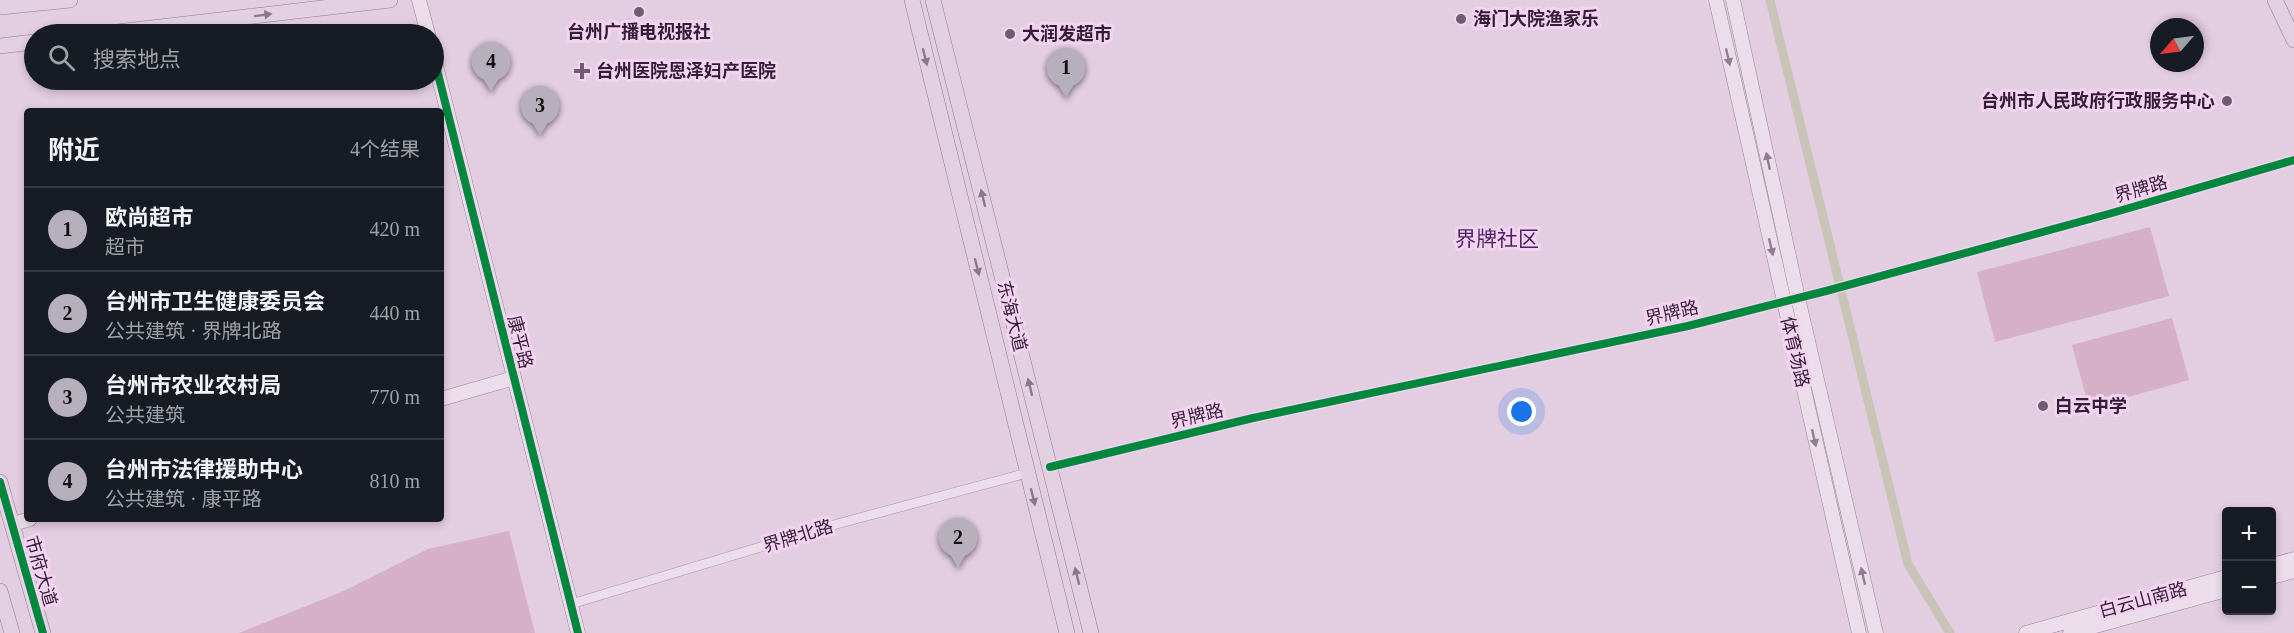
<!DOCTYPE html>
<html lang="zh">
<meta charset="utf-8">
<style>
:root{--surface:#171b24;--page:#20242c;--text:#f1f3f6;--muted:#9ea1a6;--line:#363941;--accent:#b7afbb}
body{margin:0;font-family:"Times New Roman","Noto Sans SC",serif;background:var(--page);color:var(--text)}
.controls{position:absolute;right:18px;bottom:18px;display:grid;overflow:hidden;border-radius:6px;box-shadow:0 3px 9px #0003}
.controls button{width:54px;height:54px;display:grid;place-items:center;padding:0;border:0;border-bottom:2px solid var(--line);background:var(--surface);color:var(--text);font:30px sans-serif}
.compass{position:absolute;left:2150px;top:18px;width:54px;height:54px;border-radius:50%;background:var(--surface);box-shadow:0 3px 9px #0003;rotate:242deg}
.you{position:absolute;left:1522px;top:412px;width:21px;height:21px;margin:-15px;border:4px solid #fff;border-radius:50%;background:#1a73e8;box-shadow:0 0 0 9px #1a73e833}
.badge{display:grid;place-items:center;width:39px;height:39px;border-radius:50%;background:var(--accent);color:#111;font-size:20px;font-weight:700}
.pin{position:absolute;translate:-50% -50px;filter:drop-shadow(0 2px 3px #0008)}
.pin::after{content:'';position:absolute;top:32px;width:21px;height:18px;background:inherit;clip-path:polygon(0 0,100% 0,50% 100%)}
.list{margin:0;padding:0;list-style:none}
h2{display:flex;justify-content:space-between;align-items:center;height:78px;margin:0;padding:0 24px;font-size:26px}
h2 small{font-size:20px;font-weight:400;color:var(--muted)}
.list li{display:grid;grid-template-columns:39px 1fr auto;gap:18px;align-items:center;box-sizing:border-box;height:84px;padding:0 24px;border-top:2px solid var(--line)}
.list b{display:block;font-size:22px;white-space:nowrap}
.list p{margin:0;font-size:20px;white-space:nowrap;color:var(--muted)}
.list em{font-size:20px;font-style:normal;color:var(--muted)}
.icon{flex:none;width:33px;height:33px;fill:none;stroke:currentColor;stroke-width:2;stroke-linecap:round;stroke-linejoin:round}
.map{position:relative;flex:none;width:2294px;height:633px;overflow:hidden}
.search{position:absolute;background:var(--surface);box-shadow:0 3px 9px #0003;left:24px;top:24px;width:420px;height:66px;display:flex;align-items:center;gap:15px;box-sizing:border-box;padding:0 21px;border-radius:33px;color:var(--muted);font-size:22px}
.panel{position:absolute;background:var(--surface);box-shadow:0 3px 9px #0003;left:24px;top:108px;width:420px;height:414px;border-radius:6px}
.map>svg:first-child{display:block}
.green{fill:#d5b0c6}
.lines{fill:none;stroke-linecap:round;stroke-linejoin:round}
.canal{stroke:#c8c4b7;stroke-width:9}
.street-casing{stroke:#a896a7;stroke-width:10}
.secondary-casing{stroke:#978697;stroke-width:15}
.primary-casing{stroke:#8d7d8d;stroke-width:16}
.street{stroke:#ebdeea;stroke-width:9}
.secondary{stroke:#ebdeea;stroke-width:14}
.primary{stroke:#e2d0e1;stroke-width:15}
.cycleway-casing{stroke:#f4d3f0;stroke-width:11}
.cycleway{stroke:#00873e;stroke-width:8}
.oneway{fill:#8b778c}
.oneway2{fill:#907e90}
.poi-dot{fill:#715b72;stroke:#f4d3f0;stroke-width:2}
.labels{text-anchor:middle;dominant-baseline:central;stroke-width:6;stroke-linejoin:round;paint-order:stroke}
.poi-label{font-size:18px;font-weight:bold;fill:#341e37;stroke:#f4d3f0;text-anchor:start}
.street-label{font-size:18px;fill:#341e37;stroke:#f4d3f0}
.quarter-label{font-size:21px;fill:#481f62;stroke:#f4d3f0}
</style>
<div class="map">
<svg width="2294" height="633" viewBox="0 0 2294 633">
<rect width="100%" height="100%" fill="#e3cde1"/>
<g class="green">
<polygon points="2150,227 2169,296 1995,342 1977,272"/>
<polygon points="2172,318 2189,380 2089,408 2072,345"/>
<polygon points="509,531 535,633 239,633 344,591 428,549"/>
</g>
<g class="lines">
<polyline class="canal" points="1770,0 1908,564 1950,633"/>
<defs>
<g id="street">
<polyline points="1050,467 1253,418 1688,326 1826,291 2112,213 2294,160"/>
<polyline points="571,604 837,524 1027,473"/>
</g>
<g id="secondary">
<polyline points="419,0 428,34"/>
<polyline points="1716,0 1859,633"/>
<polyline points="1733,0 1798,298 1876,633"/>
<polyline points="434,58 578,633"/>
<polyline points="441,399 514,378"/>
<polyline points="13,524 30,519"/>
<polyline points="2272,565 2294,559"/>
<polyline points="2272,577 2294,571"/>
<polyline points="2026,633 2226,577"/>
<polyline points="2070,633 2226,590"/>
</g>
<g id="primary">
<polyline points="912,0 1067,633"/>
<polyline points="933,0 1091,633"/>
<polyline points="2275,0 2294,40"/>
<polyline points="0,7 70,0"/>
<polyline points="100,34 390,0"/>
<polyline points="0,46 34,42"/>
<polyline points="0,482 43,633"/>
<polyline points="0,591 12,633"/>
</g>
</defs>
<use href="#street" class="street-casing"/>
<use href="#secondary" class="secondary-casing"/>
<use href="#primary" class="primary-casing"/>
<use href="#street" class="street"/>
<use href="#secondary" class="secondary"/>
<use href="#primary" class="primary"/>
<defs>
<g id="cycleway">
<polyline points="434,58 578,633"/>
<polyline points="1050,467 1253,418 1688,326 1826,291 2112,213 2294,160"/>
<polyline points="0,482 43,633"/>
</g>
</defs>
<use href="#cycleway" class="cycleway-casing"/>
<use href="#cycleway" class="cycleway"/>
</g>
<defs><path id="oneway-solid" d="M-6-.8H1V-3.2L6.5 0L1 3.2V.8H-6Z" transform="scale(1.5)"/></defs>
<g class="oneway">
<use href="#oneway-solid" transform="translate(263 15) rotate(-7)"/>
<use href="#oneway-solid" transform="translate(925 57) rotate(76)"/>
<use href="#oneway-solid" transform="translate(983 198) rotate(-104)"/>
<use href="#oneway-solid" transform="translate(977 267) rotate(76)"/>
<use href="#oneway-solid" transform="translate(1030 387) rotate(-104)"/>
<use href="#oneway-solid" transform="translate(1033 497) rotate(76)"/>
<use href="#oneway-solid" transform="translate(1077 576) rotate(-104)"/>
</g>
<g class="oneway2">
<use href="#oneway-solid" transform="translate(1728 57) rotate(77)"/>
<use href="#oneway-solid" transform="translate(1768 161) rotate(-102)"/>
<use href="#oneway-solid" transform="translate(1771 247) rotate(77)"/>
<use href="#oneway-solid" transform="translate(1814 438) rotate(77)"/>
<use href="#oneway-solid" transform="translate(1863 576) rotate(-103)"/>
</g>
<g class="poi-dot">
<circle cx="639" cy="12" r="6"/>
<circle cx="1461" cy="19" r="6"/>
<circle cx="1010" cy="34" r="6"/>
<path d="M579 62h6v6h6v6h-6v6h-6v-6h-6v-6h6z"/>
<circle cx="2227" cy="101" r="6"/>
<circle cx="2043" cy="406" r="6"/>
</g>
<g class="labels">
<g class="poi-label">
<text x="1473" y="19">海门大院渔家乐</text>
<text x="639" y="32" text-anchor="middle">台州广播电视报社</text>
<text x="1022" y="34">大润发超市</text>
<text x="596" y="71">台州医院恩泽妇产医院</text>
<text x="2215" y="101" text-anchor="end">台州市人民政府行政服务中心</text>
<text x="2055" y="406">白云中学</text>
</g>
<g class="street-label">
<text transform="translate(2141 189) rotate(-16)">界牌路</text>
<text transform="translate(1672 313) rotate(-13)">界牌路</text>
<text transform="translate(1012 316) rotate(76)">东海大道</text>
<text transform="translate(520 342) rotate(76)">康平路</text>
<text transform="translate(1795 352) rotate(77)">体育场路</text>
<text transform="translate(1197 416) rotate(-13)">界牌路</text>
<text transform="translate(798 536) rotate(-17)">界牌北路</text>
<text transform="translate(41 571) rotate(74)">市府大道</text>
<text transform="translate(2143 600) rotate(-15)">白云山南路</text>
</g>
<g class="quarter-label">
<text x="1497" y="239">界牌社区</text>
</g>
</g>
</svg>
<div class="controls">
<button>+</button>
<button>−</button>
</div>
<svg class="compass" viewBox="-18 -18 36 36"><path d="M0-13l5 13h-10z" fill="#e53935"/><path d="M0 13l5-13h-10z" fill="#9ea1a6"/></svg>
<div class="you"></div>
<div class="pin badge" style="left:1066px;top:98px">1</div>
<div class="pin badge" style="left:958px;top:568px">2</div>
<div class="pin badge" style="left:540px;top:136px">3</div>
<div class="pin badge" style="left:491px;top:92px">4</div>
<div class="search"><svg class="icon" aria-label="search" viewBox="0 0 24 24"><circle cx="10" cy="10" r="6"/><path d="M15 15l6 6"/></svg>搜索地点</div>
<section class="panel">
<h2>附近<small>4个结果</small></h2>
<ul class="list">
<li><span class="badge">1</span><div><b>欧尚超市</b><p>超市</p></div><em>420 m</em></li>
<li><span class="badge">2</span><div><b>台州市卫生健康委员会</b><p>公共建筑 · 界牌北路</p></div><em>440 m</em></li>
<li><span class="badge">3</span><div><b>台州市农业农村局</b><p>公共建筑</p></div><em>770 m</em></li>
<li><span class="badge">4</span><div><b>台州市法律援助中心</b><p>公共建筑 · 康平路</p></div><em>810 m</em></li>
</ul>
</section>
</div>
